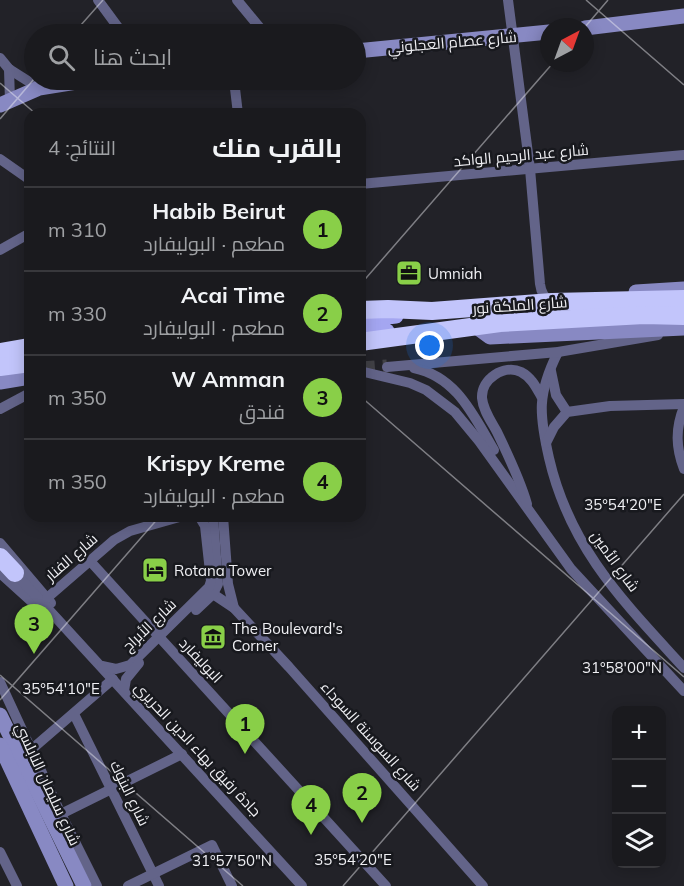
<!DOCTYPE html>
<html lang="ar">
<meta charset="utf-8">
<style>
:root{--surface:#1a1a1e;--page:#232327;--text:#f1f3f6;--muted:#9fa1a4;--line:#38383c;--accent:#89cf48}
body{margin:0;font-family:Mulish,Cairo,sans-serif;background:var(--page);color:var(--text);direction:rtl}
.controls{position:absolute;right:18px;bottom:18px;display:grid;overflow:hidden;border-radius:12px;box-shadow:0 3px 15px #0003}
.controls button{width:54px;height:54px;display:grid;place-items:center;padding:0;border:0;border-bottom:2px solid var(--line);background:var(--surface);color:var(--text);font:30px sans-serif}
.compass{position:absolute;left:540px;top:18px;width:54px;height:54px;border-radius:50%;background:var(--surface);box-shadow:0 3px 15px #0003;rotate:41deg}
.you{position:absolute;left:430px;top:346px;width:21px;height:21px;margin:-15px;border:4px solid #fff;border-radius:50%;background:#1a73e8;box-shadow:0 0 0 9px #1a73e833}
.badge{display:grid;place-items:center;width:39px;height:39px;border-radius:50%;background:var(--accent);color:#111;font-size:20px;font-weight:700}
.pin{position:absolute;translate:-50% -50px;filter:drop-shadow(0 2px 3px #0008)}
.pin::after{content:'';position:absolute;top:32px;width:21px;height:18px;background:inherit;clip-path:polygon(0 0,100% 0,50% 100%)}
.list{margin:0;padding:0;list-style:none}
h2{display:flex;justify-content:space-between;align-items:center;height:78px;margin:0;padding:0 24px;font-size:26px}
h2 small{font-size:20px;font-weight:400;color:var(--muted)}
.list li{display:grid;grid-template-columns:39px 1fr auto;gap:18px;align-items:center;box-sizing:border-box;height:84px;padding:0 24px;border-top:2px solid var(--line)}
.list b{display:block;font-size:22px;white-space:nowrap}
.list p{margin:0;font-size:20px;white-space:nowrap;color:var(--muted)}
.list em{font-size:20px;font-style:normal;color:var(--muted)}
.icon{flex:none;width:33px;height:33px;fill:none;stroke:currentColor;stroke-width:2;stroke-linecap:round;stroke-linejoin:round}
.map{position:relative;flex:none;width:684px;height:886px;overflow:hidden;direction:ltr}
.search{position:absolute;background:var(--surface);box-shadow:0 3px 15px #0003;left:24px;top:24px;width:342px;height:66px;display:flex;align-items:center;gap:15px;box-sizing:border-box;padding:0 21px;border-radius:33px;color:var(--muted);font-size:22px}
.panel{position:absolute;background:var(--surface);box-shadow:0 3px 15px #0003;left:24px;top:108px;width:342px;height:414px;border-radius:18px;direction:rtl}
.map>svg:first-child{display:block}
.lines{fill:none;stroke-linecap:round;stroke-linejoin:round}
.secondary-tunnel{stroke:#414146;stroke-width:15;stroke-dasharray:15 8;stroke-linecap:butt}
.street{stroke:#636489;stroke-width:10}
.secondary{stroke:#8889c3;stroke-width:15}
.primary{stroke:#a4a6f1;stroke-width:15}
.highway{stroke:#c2c5fb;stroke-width:18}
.highway-bridge{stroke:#c2c5fb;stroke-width:18}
.ticks{fill:none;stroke:#efeff3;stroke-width:1.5;stroke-opacity:0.45}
.labels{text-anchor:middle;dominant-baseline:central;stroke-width:5;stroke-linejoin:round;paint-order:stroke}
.street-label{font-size:15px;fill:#efeff3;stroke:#18191e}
.poi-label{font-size:15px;fill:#efeff3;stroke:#18191e;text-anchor:start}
.ticks-label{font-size:15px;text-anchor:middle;fill:#efeff3;stroke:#18191e;stroke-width:5;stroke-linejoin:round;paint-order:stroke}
</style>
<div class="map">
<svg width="684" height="886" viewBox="0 0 684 886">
<rect width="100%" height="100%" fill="#222228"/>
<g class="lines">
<polyline class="secondary-tunnel" points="360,369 387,367"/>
<g class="street">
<polyline points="98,0 123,34"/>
<polyline points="237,0 265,34"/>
<path d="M508,0L530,169L540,284C541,292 544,298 551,302"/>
<polyline points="0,58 9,69 39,88"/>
<polyline points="9,69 10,101"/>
<polyline points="234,80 238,114"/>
<polyline points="0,159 30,180"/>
<polyline points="360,184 684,155"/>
<polyline points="0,250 30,233"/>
<path d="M558,352C537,394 539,414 549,458C570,549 624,602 684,668"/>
<polyline points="387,367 558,352 658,335"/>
<path d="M414,368C457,377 473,415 494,450"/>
<polyline points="360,371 410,383 426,390 455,412 479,441 571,569 684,691"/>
<polyline points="551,371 556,395 567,412"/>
<path d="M684,407C675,429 676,448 684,469"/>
<polyline points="0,409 30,393"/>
<polyline points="546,443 554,427 567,412 610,406 684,404"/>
<path d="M527,504C520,479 508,455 497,432C491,421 483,410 482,398C481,379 504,364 521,372C531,377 536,387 541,396"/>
<polyline points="223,516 228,584 234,608"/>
<polyline points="0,543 51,603"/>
<polyline points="90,561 386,886"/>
<polyline points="0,573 42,611"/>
<polyline points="15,573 302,886"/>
<polyline points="213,594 234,608 289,667 483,886"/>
<polyline points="47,598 114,540 130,531 183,516"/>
<polyline points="196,610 213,594 218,584 213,516"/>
<polyline points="102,666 116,669 130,665 209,587 211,581 205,526 199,516"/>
<polyline points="0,682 61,814 97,886"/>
<polyline points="124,691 126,679 139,663"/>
<polyline points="74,714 159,886"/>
<polyline points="32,749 113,679"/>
<polyline points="61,814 182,754"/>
<polyline points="0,852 17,886"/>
<polyline points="128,886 212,845 232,886"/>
</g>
<g class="secondary">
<polyline points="585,28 684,16"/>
<polyline points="356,51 549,32"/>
<polyline points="0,105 39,88 89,80"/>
<polyline points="636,292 684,289"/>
<polyline points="475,326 490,337 684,328"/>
<polyline points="0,382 30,377"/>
<polyline points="0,715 84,886"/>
<polyline points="0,745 66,886"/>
</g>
<g class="primary">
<polyline points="360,320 396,316"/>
<polyline points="360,332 387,331"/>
</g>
<g class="highway">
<polyline points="360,310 388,309 432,311 552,302 684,299"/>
<polyline points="360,342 500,323 644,315 684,316"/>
<polyline points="0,352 30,347"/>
<polyline points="0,557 15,573"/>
</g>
<polyline class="highway-bridge" points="0,367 30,363"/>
</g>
<path class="ticks" d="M586,0L684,85M585,27L608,0M73,34L103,0M0,83L36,114M0,119L34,79M360,285L553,63M360,396L684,677M0,675L243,886M0,700L160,516M343,886L684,494"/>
<defs>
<symbol id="office-square" viewBox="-11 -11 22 22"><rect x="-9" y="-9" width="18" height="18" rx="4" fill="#89cf48" stroke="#18191e"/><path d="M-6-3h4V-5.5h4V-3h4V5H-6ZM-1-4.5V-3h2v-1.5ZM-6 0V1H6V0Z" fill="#111"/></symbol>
<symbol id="hotel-square" viewBox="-11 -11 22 22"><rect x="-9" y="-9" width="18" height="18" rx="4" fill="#89cf48" stroke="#18191e"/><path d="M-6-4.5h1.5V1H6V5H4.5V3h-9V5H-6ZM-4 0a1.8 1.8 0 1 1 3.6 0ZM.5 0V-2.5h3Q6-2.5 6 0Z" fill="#111"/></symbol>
<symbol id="museum-square" viewBox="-11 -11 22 22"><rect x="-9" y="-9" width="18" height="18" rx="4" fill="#89cf48" stroke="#18191e"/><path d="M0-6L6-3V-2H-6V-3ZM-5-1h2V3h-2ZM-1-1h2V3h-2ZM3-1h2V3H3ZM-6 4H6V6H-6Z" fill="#111"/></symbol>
</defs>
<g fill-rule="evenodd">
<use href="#office-square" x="394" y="258" width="30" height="30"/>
<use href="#hotel-square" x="140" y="555" width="30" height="30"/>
<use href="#museum-square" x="198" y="622" width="30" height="30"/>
</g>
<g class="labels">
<g class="street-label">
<text transform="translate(452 42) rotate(-5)">شارع عصام العجلوني</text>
<text transform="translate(521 155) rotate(-5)">شارع عبد الرحيم الواكد</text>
<text transform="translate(520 305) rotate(-4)">شارع الملكة نور</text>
<text transform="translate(71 557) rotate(-41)">شارع الفنار</text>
<text transform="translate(615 561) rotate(54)">شارع الأمين</text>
<text transform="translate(149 625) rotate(-44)">شارع الأبراج</text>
<text transform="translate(201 660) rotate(47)">البوليفارد</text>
<text transform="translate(371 736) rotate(48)">شارع السوسنة السوداء</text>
<text transform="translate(198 749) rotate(47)">جادة رفيق بهاء الدين الحريري</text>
<text transform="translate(48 784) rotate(65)">شارع سليمان النابلسي</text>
<text transform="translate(130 793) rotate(64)">شارع البنوك</text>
</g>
<g class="poi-label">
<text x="428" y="273">Umniah</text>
<text x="174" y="570">Rotana Tower</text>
<text x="232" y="628">The Boulevard's<tspan x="232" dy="17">Corner</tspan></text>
</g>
</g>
<g class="ticks-label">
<text x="623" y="510">35°54'20"E</text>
<text x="622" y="673">31°58'00"N</text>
<text x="61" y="694">35°54'10"E</text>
<text x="353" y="865">35°54'20"E</text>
<text x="232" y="866">31°57'50"N</text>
</g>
</svg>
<div class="controls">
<button>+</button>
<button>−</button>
<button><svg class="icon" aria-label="layers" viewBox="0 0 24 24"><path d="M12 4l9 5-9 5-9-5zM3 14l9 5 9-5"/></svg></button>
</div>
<svg class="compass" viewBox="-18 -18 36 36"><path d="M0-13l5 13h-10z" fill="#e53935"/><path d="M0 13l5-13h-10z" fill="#9fa1a4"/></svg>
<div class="you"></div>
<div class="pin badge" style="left:245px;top:754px">1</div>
<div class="pin badge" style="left:362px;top:823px">2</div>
<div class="pin badge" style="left:34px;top:654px">3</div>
<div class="pin badge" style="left:311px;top:835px">4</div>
<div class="search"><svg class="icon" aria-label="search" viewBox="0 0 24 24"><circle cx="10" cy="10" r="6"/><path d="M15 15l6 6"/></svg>ابحث هنا</div>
<section class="panel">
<h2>بالقرب منك<small>النتائج: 4</small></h2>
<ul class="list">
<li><span class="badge">1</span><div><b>Habib Beirut</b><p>مطعم · البوليفارد</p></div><em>310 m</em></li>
<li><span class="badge">2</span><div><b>Acai Time</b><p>مطعم · البوليفارد</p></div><em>330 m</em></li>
<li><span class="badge">3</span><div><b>W Amman</b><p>فندق</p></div><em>350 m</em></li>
<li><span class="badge">4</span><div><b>Krispy Kreme</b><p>مطعم · البوليفارد</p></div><em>350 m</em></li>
</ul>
</section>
</div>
